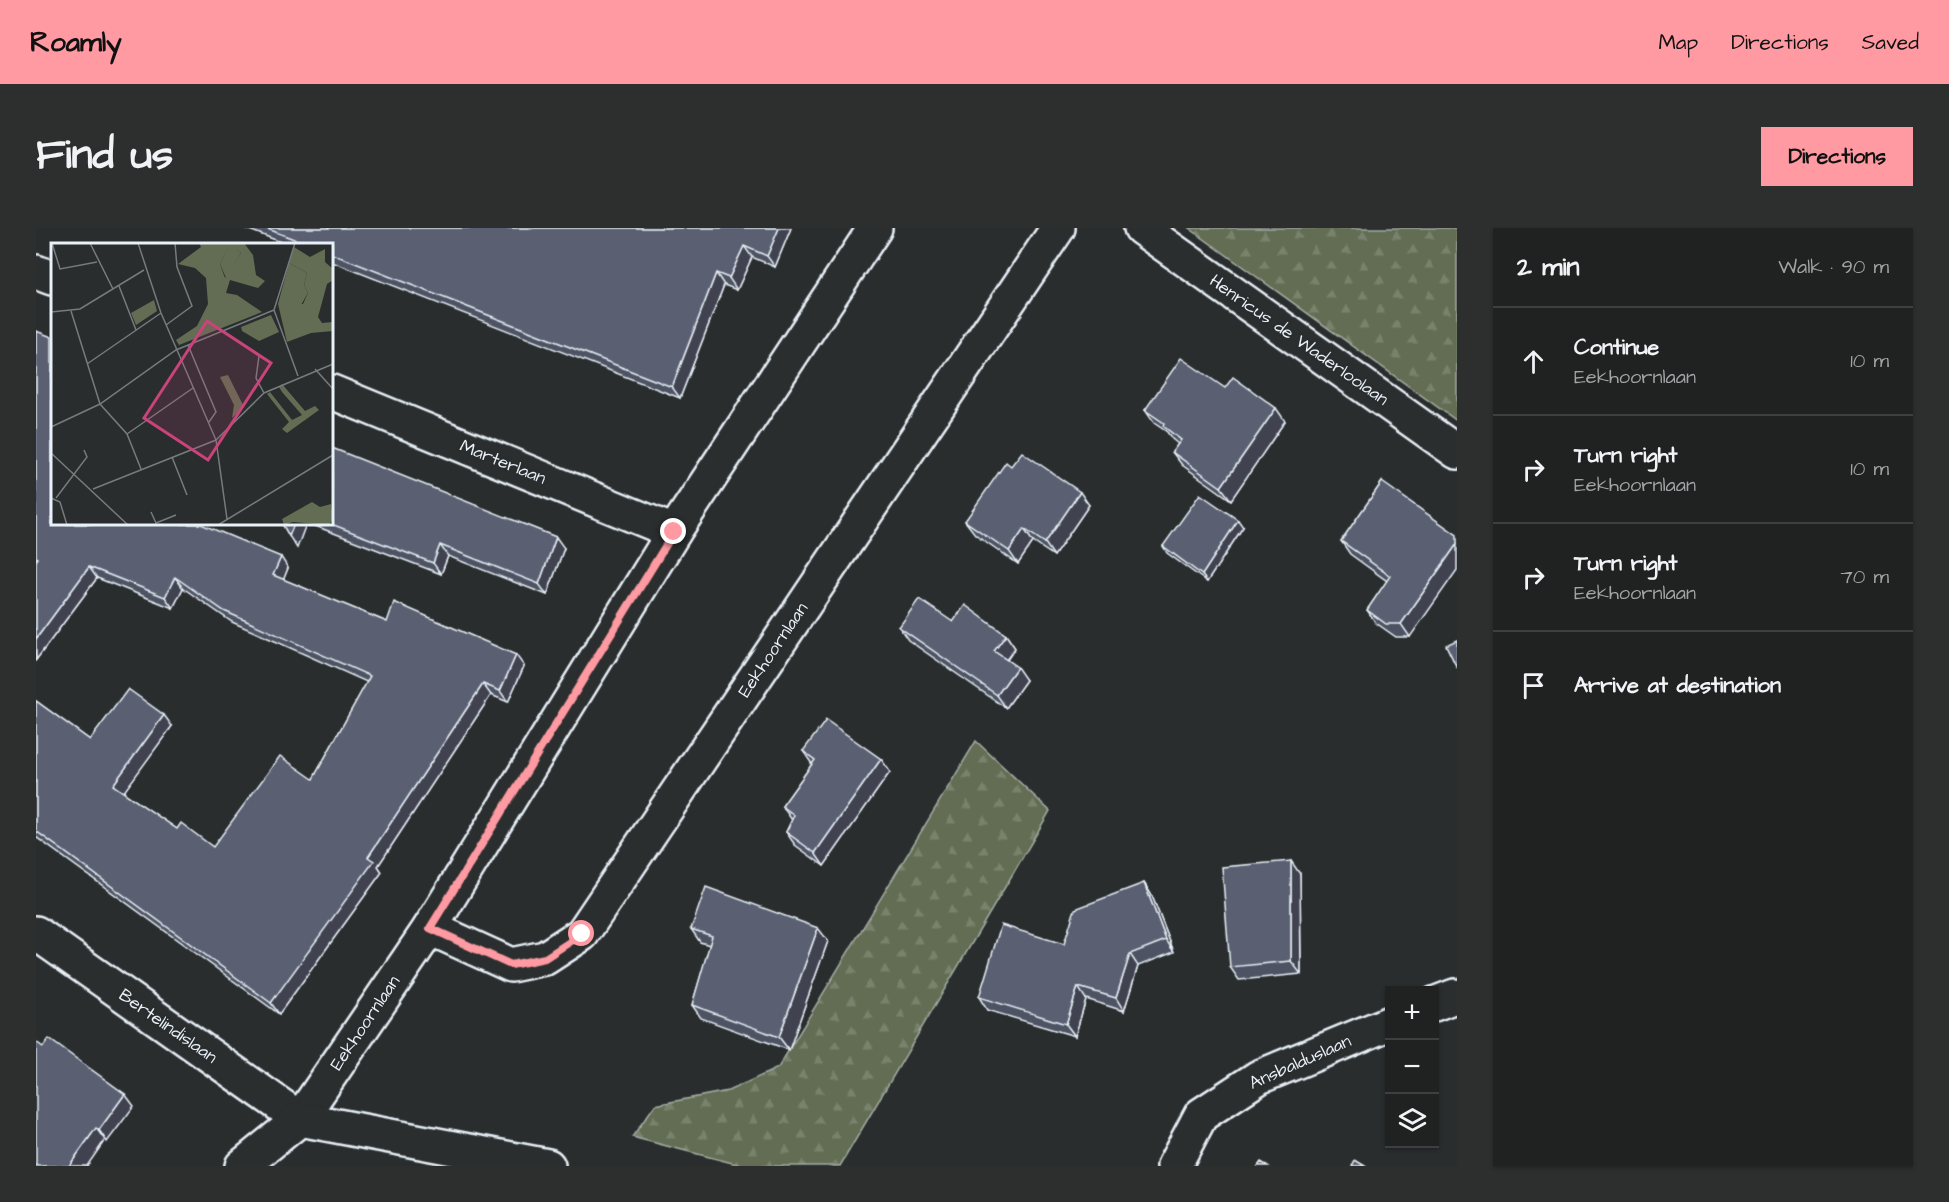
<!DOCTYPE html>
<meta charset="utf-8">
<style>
:root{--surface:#202222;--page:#2d2f2f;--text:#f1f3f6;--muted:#a2a4a5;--line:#3d3f40;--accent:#ff9aa2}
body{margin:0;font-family:"Architects Daughter",sans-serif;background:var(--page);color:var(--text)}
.controls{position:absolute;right:18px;bottom:18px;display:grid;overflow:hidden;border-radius:0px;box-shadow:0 2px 4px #0004}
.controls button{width:54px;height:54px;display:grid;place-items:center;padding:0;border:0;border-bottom:2px solid var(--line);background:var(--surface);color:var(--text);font:30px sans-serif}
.stop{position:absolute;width:18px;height:18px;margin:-14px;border:4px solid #ff9aa2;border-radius:50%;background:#fff}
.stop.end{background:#ff9aa2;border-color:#fff;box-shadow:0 2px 6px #0008}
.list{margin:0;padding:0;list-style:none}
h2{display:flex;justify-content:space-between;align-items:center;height:78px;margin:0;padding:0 24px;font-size:26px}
h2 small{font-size:20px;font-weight:400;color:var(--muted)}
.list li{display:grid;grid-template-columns:39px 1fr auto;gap:18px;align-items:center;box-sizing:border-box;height:108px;padding:0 24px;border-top:2px solid var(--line)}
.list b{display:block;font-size:22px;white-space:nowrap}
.list p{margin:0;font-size:20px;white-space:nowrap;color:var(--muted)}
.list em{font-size:20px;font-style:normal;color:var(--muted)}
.icon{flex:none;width:33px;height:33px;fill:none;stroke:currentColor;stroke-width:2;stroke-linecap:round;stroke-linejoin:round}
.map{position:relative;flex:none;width:1421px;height:938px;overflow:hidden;border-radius:0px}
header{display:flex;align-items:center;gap:36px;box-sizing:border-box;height:84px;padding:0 30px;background:var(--accent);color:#111}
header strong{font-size:28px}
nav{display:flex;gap:33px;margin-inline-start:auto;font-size:21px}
.intro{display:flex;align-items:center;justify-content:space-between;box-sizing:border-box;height:144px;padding:0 36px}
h1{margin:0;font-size:42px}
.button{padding:15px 27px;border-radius:0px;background:var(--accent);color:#111;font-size:21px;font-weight:700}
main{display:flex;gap:36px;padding:0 36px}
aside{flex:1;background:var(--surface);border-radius:0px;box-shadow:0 2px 4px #0004}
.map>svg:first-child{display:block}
.forest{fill:url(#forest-firs);stroke:#a5afa6;stroke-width:1.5}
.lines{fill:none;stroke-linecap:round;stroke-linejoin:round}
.street-casing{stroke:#e8f1f8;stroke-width:38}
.street{stroke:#2a2d2e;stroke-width:33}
.wall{fill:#4d5362;stroke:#e8f1f8;stroke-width:1.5}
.shaded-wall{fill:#3f4350;stroke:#e8f1f8;stroke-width:1.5}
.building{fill:#5a6072;stroke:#e8f1f8;stroke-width:1.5}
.route{stroke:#ff9aa2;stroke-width:8}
.labels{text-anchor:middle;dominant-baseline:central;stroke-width:5;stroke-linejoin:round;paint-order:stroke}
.street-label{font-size:18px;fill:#e8f1f8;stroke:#2a2d2e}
.inset-road{fill:none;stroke:#767b7f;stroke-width:1.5}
.view{fill:#ca437a;fill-opacity:0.15;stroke:#ca437a;stroke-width:3}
.inset-edge{fill:none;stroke:#e8f1f8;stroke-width:3}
</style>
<header>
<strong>Roamly</strong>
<nav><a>Map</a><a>Directions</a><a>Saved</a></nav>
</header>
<div class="intro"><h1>Find us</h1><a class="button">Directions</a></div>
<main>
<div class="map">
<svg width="1421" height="938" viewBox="0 0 1421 938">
<defs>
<pattern id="forest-firs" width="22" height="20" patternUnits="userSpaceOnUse" patternTransform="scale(1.5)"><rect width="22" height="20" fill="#626d53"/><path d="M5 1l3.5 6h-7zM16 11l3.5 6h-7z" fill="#78826c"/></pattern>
</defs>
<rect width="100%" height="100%" fill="#2a2d2e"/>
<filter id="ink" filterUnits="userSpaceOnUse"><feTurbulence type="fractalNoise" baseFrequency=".0167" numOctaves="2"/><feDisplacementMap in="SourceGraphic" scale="12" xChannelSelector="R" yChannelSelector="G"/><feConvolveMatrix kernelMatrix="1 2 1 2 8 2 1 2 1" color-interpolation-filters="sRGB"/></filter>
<g filter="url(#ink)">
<g class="forest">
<polygon points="1153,0 1421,0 1421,193"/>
<polygon points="940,513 1014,583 804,938 708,938 596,909 619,877 692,863 742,840"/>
</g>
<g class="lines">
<defs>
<g id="street">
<polyline points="1105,0 1421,224"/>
<polyline points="0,44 16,50"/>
<polyline points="296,164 638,304"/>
<polyline points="394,700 475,737 509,730 546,706 1022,0"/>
<polyline points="0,705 264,891 394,700 638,304 839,0"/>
<polyline points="1398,776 1419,768"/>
<polyline points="206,938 264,891 512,938"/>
<polyline points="1138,938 1165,887 1223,849 1354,795"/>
</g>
</defs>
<use href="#street" class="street-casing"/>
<use href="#street" class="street"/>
</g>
<g class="wall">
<polygon points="208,0 755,0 739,39 716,29 701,62 688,57 644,170 296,34 296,16 250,16"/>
<polygon points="0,103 16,296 252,340 247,352 351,394 488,438 472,474 455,467 342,638 346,644 243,786 0,609 0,473 54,512 136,498 87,564 141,601 177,619 277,551 331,454 196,394 147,360 137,380 61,350 0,432"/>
<polygon points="1189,160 1249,193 1195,272 1146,237 1136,224 1142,216 1136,211 1131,204 1118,195 1109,182"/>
<polygon points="975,238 1053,277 1018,328 997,314 982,336 939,306 929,293"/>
<polygon points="1346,254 1374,409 1360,409 1340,395 1331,382 1351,353 1314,326 1305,313"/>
<polygon points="274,296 296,296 528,320 511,367 412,328 405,346"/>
<polygon points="1207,299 1171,354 1131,325 1127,318"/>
<polygon points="917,394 970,407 979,420 971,432 990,452 970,480 872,412 863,399"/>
<polygon points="767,523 845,531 854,544 788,638 759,617 750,604 756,592 746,578 776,536"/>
<polygon points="1264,646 1265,746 1203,752 1194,739"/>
<polygon points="1108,655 1116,668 1138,724 1102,738 1088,783 1050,771 1039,808 951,782 943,769 1028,716"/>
<polygon points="655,701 792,713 753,822 665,790 656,777 674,717 664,714"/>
</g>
<g class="shaded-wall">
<polygon points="743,0 755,0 739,39 731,28"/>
<polygon points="708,18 716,29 701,62 693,50"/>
<polygon points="680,45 688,57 644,170 636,159"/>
<polygon points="1240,180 1249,193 1195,272 1185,259"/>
<polygon points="1044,264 1053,277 1018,328 1009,315"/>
<polygon points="1202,292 1207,299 1171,354 1166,347"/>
<polygon points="258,296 270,296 261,320 253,308"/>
<polygon points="988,301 997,314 982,336 973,323"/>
<polygon points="520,309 528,320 511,367 503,356"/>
<polygon points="1421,316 1421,342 1374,409 1365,396"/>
<polygon points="404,317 412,328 405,346 397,335"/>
<polygon points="245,329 252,340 245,358 237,347"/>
<polygon points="53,339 61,350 0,432 0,411"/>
<polygon points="139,349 147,360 137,380 129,369"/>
<polygon points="970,407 979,420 967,436 958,423"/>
<polygon points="480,427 488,438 472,474 464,463"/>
<polygon points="981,439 990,452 970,480 961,467"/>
<polygon points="447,456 455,467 342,638 346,644 243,786 235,775"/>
<polygon points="128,487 136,498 85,568 77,557"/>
<polygon points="845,531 854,544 788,638 779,625"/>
<polygon points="1255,633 1264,646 1265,746 1255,733"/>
<polygon points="1108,655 1116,668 1138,724 1130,712"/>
<polygon points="782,700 792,713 753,822 743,809"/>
<polygon points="1094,726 1102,738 1088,783 1080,770"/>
<polygon points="1042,759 1050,771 1039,808 1030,796"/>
<polygon points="89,866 98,878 71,914 63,902"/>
<polygon points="60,900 69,912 51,938 33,938"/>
</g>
<g class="building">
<polygon points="229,0 743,0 731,28 708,18 693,50 680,45 636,159 296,26 296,16 271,16"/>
<polygon points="0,103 16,109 16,296 165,296 245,329 237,347 351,394 358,374 480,427 464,463 447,456 332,629 338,633 235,775 0,603 0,473 54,512 92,461 128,487 77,557 141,601 145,595 177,619 244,528 277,551 334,448 188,383 139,349 129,369 53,339 0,411 0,333 2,330 0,329"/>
<polygon points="1145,130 1189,160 1197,149 1240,180 1185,259 1136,224 1145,212 1127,198 1128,195 1109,182"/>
<polygon points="296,220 520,309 503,356 404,317 397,335 295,296"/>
<polygon points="986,224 1044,264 1009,315 988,301 973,323 929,293 970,234 975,238"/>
<polygon points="1346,254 1421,307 1421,316 1365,396 1350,396 1331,382 1354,348 1305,313"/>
<polygon points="1164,266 1202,292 1166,347 1127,318"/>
<polygon points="246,296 258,296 253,308"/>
<polygon points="883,371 917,394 929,377 970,407 958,423 981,439 961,467 863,399"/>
<polygon points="1421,412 1421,440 1410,417"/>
<polygon points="790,492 845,531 779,625 750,604 758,587 746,578 779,532 767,523"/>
<polygon points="1255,633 1255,733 1194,739 1186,639"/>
<polygon points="1108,655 1130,712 1094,726 1080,770 1042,759 1030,796 943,769 965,697 1028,716 1039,681"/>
<polygon points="670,659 782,700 743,809 656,777 676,708 655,701"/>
<polygon points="13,811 89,866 63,902 60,900 33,938 0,938 0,814 7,819"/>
<polygon points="1319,932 1329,938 1316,938"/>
<polygon points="1225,934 1232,938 1222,938"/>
</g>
</g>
<g class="lines" filter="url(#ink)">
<polyline class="route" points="546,706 509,730 475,737 394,700 638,304"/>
</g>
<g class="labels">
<g class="street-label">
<text transform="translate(1263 112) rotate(35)">Henricus de Waderloolaan</text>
<text transform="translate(467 234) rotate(22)">Marterlaan</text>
<text transform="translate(737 422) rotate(-56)">Eekhoornlaan</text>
<text transform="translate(329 795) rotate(-56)">Eekhoornlaan</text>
<text transform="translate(132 798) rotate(35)">Bertelindislaan</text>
<text transform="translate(1264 834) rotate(-24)">Ansbalduslaan</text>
</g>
</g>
<g transform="translate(15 15)">
<rect width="282" height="282" fill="#2a2d2e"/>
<path d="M179,1L190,10L175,35L169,21ZM238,20L256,30L253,42L257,50L250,62L227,61ZM103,57L106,68L85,82L80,70Z" fill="#626d53"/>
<path d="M148,0H193L202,12L205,32L214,38L207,45L179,37L175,50L186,52L211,69L128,102L125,97L146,83L157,61L155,35L144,25L127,21L150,4ZM179,2L190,10L174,35L169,21ZM243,4L259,14L274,6V19L282,26V37L276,41L267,74L271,80L282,79V88L260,90L236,99L227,61H252L257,50L253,42L256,30L238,20ZM220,72L228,89L208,98L191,88L190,84ZM177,132L193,164L181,175L183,162L169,134ZM231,141L254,168L264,163L268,167L236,190L231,186L238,179L216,151L219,149L241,177L251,172L231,149L228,144ZM261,259L269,264L280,261L282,276L278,282L242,279L233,282L231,276Z" fill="#626d53" fill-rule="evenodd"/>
<path class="inset-road" d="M1,0L9,26L46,19M39,0L62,46M244,0L223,67L247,133M68,43L85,87M20,68L49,161L76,191L90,226M0,69L29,66L93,27M115,82L141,63L126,24L124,0M137,102L165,169L158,179M208,113L205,135L213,150M36,121L110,70M264,126L282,146M0,184L49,161L125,107L223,67M76,191L142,145M0,210L77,282M121,214L136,252M42,246L165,197L110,70L87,0M0,255L9,259L16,282M5,255L36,214L33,207M100,269L105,280L125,272M176,276L165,197L213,150L282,121M167,282L282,212"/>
<path class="view" d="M156,78L220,120L157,217L93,175Z"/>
<rect width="282" height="282" class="inset-edge"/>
</g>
</svg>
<div class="controls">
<button>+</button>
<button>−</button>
<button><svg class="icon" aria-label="layers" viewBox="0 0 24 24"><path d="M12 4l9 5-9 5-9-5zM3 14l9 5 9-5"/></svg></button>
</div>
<div class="stop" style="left:546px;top:706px"></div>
<div class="stop end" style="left:638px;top:304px"></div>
</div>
<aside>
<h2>2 min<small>Walk · 90 m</small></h2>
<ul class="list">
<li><svg class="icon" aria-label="ahead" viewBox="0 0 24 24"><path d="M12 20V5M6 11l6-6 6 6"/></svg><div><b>Continue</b><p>Eekhoornlaan</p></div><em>10 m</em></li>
<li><svg class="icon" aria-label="right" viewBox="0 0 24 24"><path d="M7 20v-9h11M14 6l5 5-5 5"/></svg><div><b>Turn right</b><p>Eekhoornlaan</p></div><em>10 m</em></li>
<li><svg class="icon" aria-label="right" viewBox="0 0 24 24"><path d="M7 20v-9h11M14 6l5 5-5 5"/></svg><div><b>Turn right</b><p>Eekhoornlaan</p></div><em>70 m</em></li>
<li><svg class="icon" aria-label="arrive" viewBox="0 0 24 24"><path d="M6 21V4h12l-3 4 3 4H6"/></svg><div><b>Arrive at destination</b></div></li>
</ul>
</aside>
</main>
